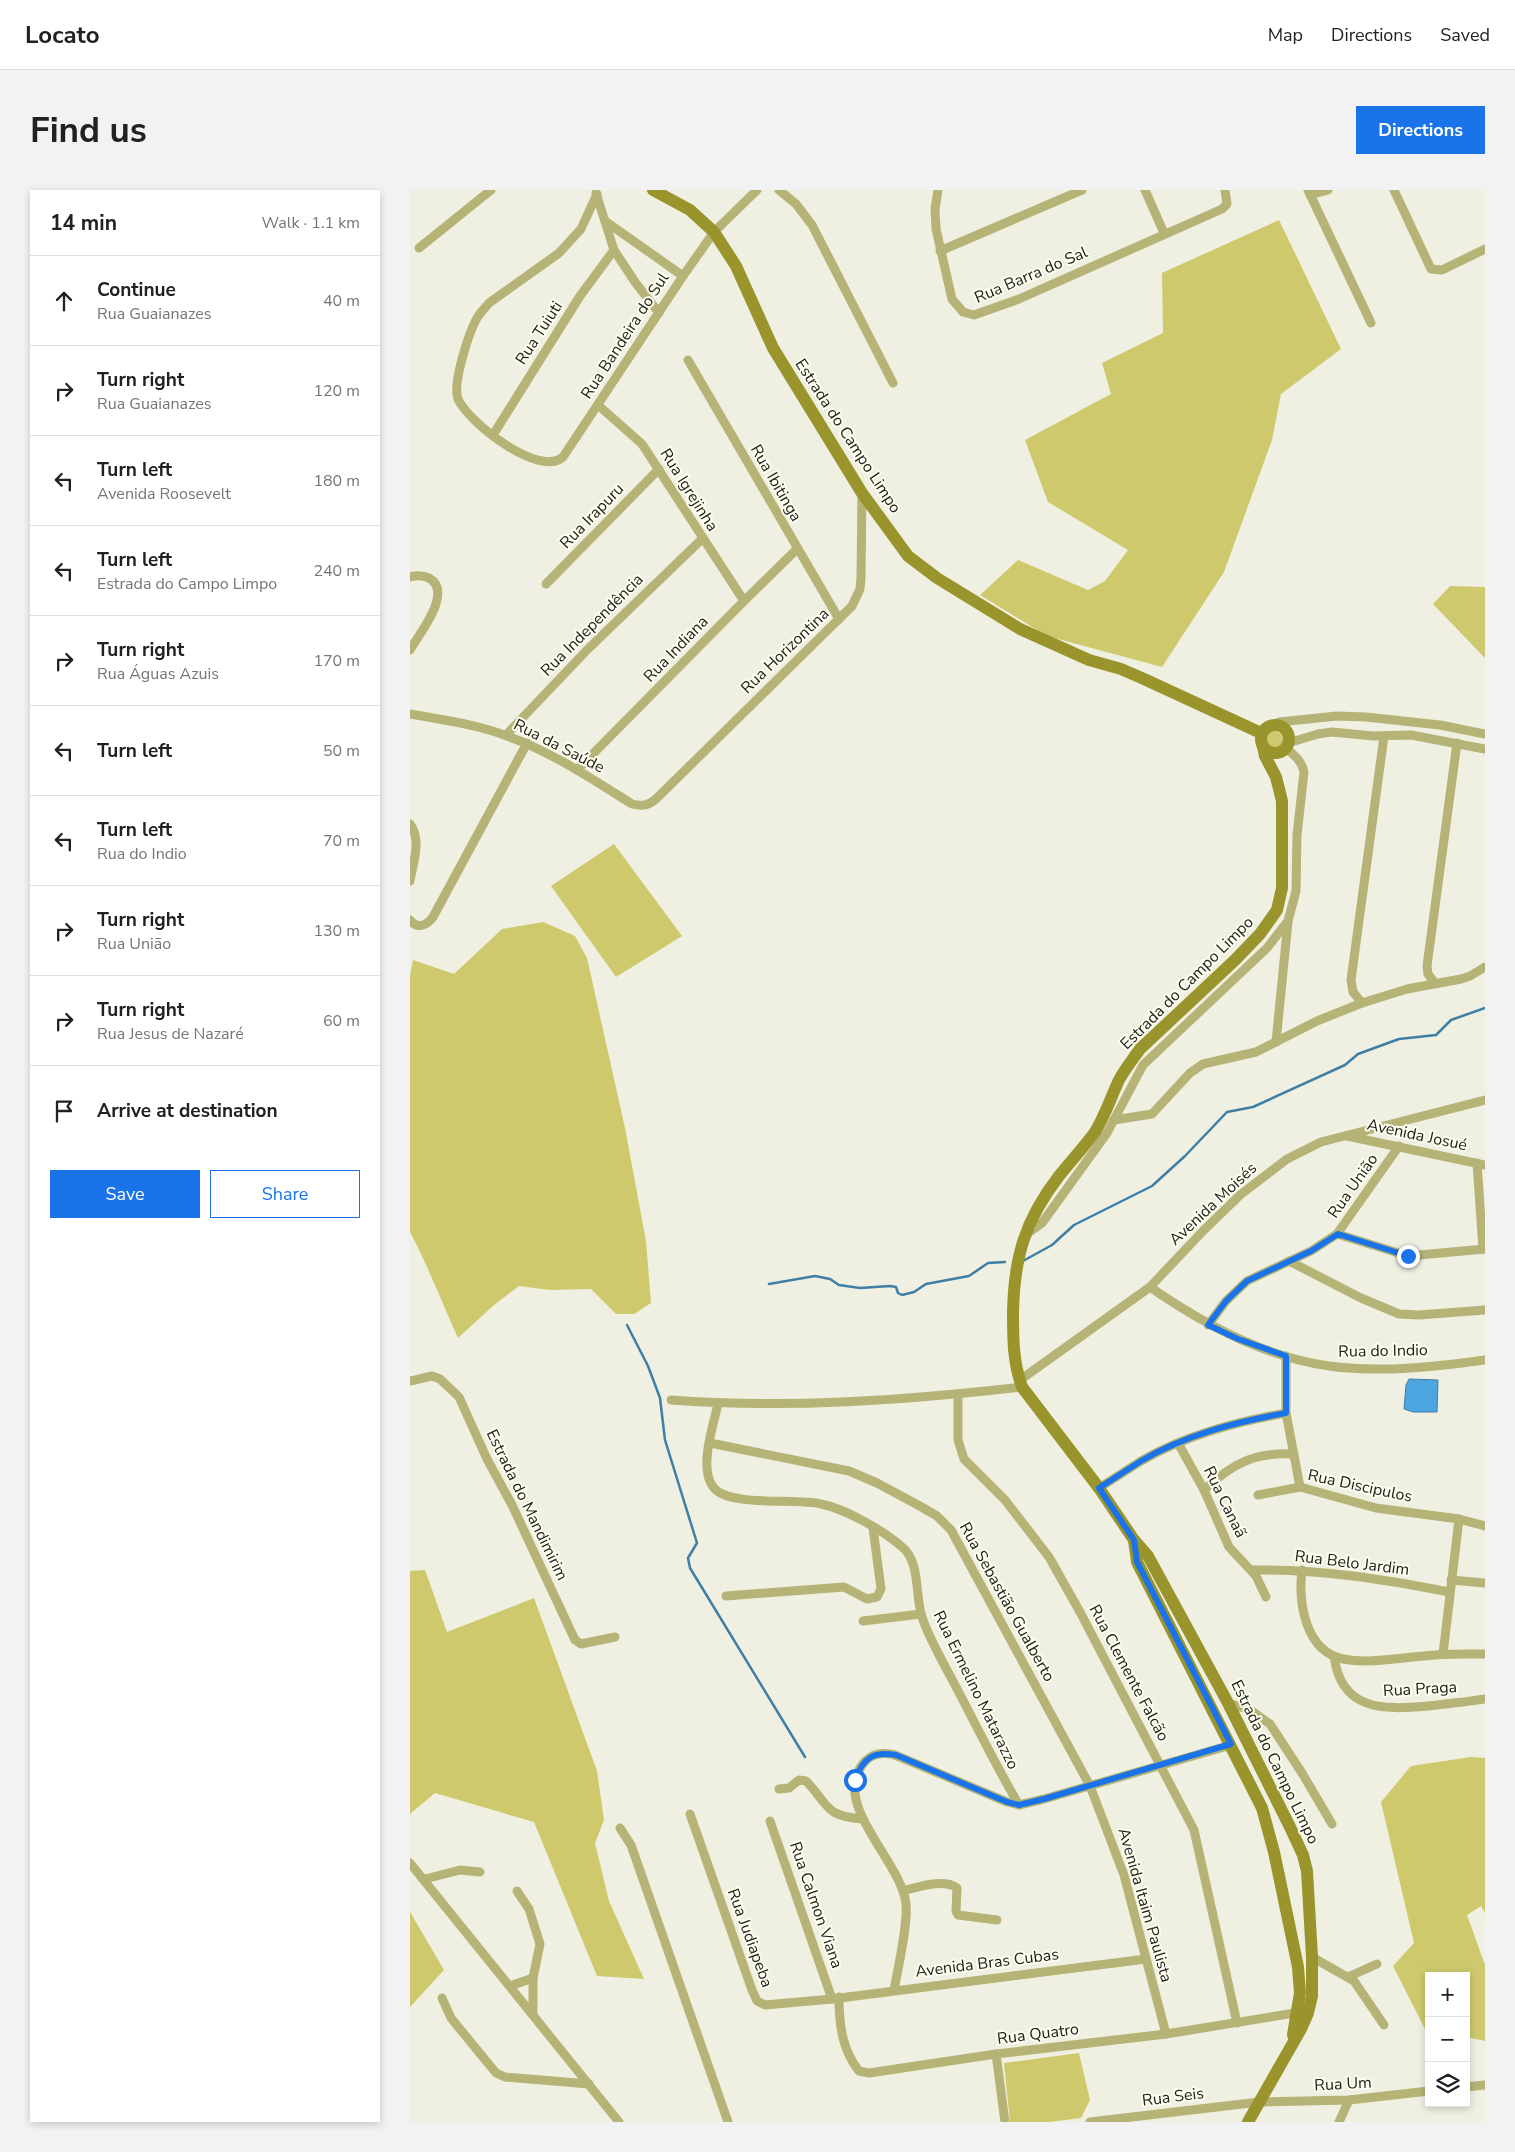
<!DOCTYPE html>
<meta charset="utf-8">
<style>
:root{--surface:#fff;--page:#f2f2f2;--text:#202124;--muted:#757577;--line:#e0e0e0;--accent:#1a73e8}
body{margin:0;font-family:"Nunito Sans",sans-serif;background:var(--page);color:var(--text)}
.controls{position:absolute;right:15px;bottom:15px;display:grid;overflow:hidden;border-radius:0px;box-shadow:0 2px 8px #0003}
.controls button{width:45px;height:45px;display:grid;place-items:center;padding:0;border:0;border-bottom:1px solid var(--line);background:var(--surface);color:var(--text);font:25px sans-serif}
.stop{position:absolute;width:15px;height:15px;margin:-11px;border:4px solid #1a73e8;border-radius:50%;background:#fff}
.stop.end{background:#1a73e8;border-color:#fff;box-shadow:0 1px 5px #0008}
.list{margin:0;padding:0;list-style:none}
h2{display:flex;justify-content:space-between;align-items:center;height:65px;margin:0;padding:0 20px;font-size:21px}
h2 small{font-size:16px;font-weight:400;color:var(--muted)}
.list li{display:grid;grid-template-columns:32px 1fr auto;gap:15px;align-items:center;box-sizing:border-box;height:90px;padding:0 20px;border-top:1px solid var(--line)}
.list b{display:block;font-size:19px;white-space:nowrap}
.list p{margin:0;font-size:16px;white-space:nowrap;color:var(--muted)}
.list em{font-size:16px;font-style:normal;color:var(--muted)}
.actions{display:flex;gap:10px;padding:15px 20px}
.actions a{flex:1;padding:11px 0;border:1px solid var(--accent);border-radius:0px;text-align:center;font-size:18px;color:var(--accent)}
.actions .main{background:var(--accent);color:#fff}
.icon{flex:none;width:28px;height:28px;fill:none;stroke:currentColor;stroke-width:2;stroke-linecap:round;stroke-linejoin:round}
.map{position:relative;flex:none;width:1075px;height:1932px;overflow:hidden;border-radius:0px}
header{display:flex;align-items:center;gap:30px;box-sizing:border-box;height:70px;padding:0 25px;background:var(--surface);border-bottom:1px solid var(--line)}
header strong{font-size:24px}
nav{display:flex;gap:28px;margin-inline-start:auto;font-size:18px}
.intro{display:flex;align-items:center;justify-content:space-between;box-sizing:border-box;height:120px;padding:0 30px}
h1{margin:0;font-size:35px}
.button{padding:12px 22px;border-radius:0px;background:var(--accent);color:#fff;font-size:18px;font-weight:700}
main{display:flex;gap:30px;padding:0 30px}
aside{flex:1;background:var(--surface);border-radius:0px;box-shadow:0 2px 8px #0003}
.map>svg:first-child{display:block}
.green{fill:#cdc96c}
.water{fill:#4ca5df;stroke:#3f7ea5}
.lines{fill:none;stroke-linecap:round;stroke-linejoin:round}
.stream{stroke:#3f7ea5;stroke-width:2.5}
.street{stroke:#b5b376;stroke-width:9}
.secondary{stroke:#99942c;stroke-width:12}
.route{stroke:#1a73e8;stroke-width:6}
.labels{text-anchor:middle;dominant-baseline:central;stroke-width:4;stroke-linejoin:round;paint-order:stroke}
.street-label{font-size:16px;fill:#22221d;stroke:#fdfdef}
</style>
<header>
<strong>Locato</strong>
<nav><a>Map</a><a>Directions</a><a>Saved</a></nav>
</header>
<div class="intro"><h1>Find us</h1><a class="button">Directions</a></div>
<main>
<aside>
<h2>14 min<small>Walk · 1.1 km</small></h2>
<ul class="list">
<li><svg class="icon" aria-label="ahead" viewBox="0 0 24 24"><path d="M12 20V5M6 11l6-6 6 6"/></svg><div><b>Continue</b><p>Rua Guaianazes</p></div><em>40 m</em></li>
<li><svg class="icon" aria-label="right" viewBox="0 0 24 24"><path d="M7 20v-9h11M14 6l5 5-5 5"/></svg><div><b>Turn right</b><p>Rua Guaianazes</p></div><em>120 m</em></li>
<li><svg class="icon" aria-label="left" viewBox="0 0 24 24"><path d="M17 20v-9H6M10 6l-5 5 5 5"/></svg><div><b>Turn left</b><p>Avenida Roosevelt</p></div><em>180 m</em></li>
<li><svg class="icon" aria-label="left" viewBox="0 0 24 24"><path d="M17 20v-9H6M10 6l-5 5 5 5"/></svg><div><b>Turn left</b><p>Estrada do Campo Limpo</p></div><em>240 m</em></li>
<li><svg class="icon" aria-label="right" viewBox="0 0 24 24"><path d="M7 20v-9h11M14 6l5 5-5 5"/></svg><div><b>Turn right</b><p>Rua Águas Azuis</p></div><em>170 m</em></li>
<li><svg class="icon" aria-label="left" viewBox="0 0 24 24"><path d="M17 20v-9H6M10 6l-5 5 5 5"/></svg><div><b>Turn left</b></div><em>50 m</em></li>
<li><svg class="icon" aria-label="left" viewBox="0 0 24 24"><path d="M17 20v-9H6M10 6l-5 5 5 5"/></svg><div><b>Turn left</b><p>Rua do Indio</p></div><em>70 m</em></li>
<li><svg class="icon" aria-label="right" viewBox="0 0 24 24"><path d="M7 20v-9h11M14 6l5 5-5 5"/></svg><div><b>Turn right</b><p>Rua União</p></div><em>130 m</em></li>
<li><svg class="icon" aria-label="right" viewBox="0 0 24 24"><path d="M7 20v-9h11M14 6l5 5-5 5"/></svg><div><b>Turn right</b><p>Rua Jesus de Nazaré</p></div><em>60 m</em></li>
<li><svg class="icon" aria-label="arrive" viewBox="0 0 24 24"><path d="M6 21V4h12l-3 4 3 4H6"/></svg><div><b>Arrive at destination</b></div></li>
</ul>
<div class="actions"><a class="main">Save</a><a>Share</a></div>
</aside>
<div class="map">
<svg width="1075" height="1932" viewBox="0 0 1075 1932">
<rect width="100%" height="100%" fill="#f0f0e2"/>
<g class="green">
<polygon points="869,30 931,159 871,204 862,250 814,382 752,477 637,446 570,405 608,370 678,400 695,391 718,360 638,312 615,250 701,204 692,173 753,143 752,83"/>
<polygon points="1040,396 1075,397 1075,468 1023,414"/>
<circle cx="864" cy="550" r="9"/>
<polygon points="204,654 272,746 206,787 141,696"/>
<path d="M133,732L165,746L177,768L215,938L236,1051L241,1113L224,1124H206L181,1099L140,1100L109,1096L84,1115L48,1148C32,1113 18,1076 0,1042V785L3,770L44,784L92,739Z"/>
<polygon points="15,1380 37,1442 124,1408 187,1581 194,1630 185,1653 199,1711 234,1789 187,1786 124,1632 25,1603 0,1624 0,1381"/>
<polygon points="1061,1567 1075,1568 1075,1723 1071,1716 1057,1725 1075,1775 1075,1851 1056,1847 1056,1786 1019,1786 1019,1840 1015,1839 983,1776 1004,1753 971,1612 1001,1576"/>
<polygon points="0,1722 34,1780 0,1817"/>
<polygon points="669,1863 680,1910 671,1928 639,1932 600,1932 594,1873"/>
</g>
<polygon class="water" points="999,1189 1028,1190 1027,1222 1003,1222 994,1219 996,1195"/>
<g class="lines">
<g class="stream">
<polyline points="613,1071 642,1055 664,1035 742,996 775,966 817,922 843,917 935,875 948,864 989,849 1026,845 1041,830 1075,818"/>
<polyline points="359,1094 405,1086 420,1089 429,1095 450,1098 480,1096 486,1097 488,1103 492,1105 504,1102 516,1094 559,1086 578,1073 595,1072"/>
<polyline points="217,1135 238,1176 250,1208 255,1250 287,1353 278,1368 280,1378 395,1567"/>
</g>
<g class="street">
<polyline points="369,0 386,14 402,35 483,193"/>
<polyline points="528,0 525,19 526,39 542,109 553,122 564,125 609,109 812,19 817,14 815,0"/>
<polyline points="735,0 754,43"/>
<polyline points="898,0 961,133"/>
<polyline points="984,0 1021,79 1032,80 1075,59"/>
<polyline points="186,3 204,60 225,92 249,123"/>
<path d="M187,4L171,39L149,63L79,113C75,118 70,123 67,128C59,142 42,194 48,209C58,232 129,288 153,267L273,86L304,42L347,0"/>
<polyline points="900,5 918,0"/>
<polyline points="195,31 273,86"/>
<polyline points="9,58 81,0"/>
<polyline points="530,61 672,0"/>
<polyline points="278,170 429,429"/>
<polyline points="188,215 232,254 334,411"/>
<polyline points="83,245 170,106 204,60"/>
<path d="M0,387C7,385 12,385 19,388C44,402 9,444 0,460"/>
<polyline points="136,394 249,279"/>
<path d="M0,524C32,530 67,534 97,546C142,562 182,589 222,614C233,617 240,615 248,607L442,416L450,399L451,388L452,303"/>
<polyline points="864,535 869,532 927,526 956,527 1030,535 1075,544"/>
<polyline points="96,545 178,459 292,349"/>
<polyline points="878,553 908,544 922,542 963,546 1001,545 1075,559"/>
<polyline points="167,580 334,411 387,359"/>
<path d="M0,634C12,650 3,673 0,691"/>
<path d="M0,730C8,740 17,735 23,727L117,553"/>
<polyline points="1025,793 1018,784 1017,776 1047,553"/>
<polyline points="952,813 943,802 941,790 974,546"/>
<polyline points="866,852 878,732"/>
<polyline points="704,930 742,924 780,883 793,874 846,862 907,831 952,813 997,799 1051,789 1060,786 1075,777"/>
<polyline points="937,946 1075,975"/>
<polyline points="1067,973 1073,1059"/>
<path d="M618,1043L632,1033L697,943L733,875L857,758L878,731L886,701L887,645L894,582C892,571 884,565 876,558"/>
<polyline points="927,1044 998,1066 1075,1059"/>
<polyline points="879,1071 951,1108 989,1124 1009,1125 1075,1120"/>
<path d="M740,1097C793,1134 854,1167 919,1176C970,1183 1024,1177 1075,1170"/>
<polyline points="798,1135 816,1111 837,1091 901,1061 927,1044 989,956"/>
<polyline points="876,1166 876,1223 890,1297"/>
<polyline points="610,1190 740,1097 793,1041 830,1005 877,969 911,952 1075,910"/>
<polyline points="0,1191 22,1186 30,1189 49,1207 77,1269 102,1315 165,1450 171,1454 205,1447"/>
<polyline points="548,1204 548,1250 554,1269 595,1310 639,1367 670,1422 784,1640 827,1833"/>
<path d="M261,1210C378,1219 496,1210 612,1197"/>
<path d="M308,1214C303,1236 288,1280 304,1298C320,1317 387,1308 411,1314C436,1319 472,1340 491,1356C512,1372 504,1408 513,1430C521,1452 534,1474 545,1495C566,1535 586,1576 609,1615"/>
<polyline points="300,1253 439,1281 467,1293 508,1315 527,1326 541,1340 680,1596 714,1685 756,1844"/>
<polyline points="768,1253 794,1300 819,1357 846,1386 856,1407"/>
<path d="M689,1298C703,1289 717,1280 731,1271C776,1245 826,1232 876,1223"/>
<path d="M794,1300C823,1273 845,1262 884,1264"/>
<polyline points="848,1305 890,1297 966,1318 1049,1329 1075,1336"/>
<path d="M842,1380C909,1379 973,1389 1039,1402"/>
<path d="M892,1380C888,1412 895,1461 933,1469C959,1474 988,1468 1014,1466C1034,1463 1055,1464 1075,1464"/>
<polyline points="1041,1390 1075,1393"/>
<polyline points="316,1406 434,1397 457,1409 467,1407 471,1399 463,1338"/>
<polyline points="453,1431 511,1424"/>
<polyline points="1033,1464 1049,1329"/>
<path d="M924,1466C931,1521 973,1520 1018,1516C1037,1514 1056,1512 1075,1509"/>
<polyline points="818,1513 840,1520 860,1534 892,1583 922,1634"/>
<path d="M369,1599L379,1598L389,1590L396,1591C420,1616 414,1626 453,1629"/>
<polyline points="280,1624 342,1800 347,1811 355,1815 422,1809 736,1769"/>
<polyline points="360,1631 422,1809"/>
<polyline points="210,1638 221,1655 318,1932"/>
<polyline points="0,1673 209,1932"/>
<polyline points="15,1689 50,1680 70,1682"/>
<polyline points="107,1701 119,1719 130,1754 123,1788 123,1824"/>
<path d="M493,1701C507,1697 534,1688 547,1698L546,1721L548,1725L587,1730"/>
<polyline points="902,1767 944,1791 974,1835"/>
<polyline points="938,1787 967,1774"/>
<polyline points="100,1796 123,1788"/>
<path d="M484,1800C488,1778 498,1735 496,1714C492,1672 422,1616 452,1575C461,1563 471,1562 485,1565L597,1612L609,1615L634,1609L821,1555"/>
<path d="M429,1807C429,1834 432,1860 449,1881L459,1883L586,1864L756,1844L891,1822"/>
<polyline points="32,1808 41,1828 86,1883 95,1887 179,1894"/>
<polyline points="586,1864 595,1932"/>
<polyline points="1056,1897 1075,1895"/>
<polyline points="680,1932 849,1912 939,1910 1019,1901"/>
<polyline points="929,1932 939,1910"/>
</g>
<g class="secondary">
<polyline points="243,0 280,20 304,42 326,76 363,158 452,303 498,366 527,388 610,439 679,470 711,479 734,489 851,543"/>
<circle cx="865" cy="549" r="14"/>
<polyline points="724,1350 727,1372 852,1618 864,1662 888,1777 890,1803 883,1845"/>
<path d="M838,1932L891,1839L898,1823L902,1806V1767L897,1681L893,1665L880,1637L818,1513L738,1366L724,1350L689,1298L612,1197C603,1172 603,1149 603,1123C604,1067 615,1030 649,986C661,971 674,957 685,942C695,926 701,907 709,890C715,879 723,869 730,859L825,770L850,744L867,720L872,698V611L866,587L855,566L853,557"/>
</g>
</g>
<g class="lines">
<path class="route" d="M445,1590C453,1568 463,1561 486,1565L597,1612L609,1615L634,1609L821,1554L727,1372L724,1350L689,1298C703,1289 717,1280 731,1271C775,1245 826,1232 876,1223V1166L828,1149L798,1135L816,1111L837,1091L901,1061L928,1044L998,1066"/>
</g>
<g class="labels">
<g class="street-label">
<text transform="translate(621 85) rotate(-23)">Rua Barra do Sal</text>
<text transform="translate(129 143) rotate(-57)">Rua Tuiuti</text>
<text transform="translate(215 146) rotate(-57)">Rua Bandeira do Sul</text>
<text transform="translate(438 246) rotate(57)">Estrada do Campo Limpo</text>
<text transform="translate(366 293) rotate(60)">Rua Ibitinga</text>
<text transform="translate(279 300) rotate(58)">Rua Igrejinha</text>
<text transform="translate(182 326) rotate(-46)">Rua Irapuru</text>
<text transform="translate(182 435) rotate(-45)">Rua Independência</text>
<text transform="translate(266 459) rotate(-46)">Rua Indiana</text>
<text transform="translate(375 461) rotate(-44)">Rua Horizontina</text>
<text transform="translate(149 556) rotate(27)">Rua da Saúde</text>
<text transform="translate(777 793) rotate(-45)">Estrada do Campo Limpo</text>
<text transform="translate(1007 945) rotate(12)">Avenida Josué</text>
<text transform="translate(943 996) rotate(-55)">Rua União</text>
<text transform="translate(803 1014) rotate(-43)">Avenida Moisés</text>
<text transform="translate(973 1161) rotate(-1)">Rua do Indio</text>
<text transform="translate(950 1296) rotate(12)">Rua Discipulos</text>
<text transform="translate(815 1312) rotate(64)">Rua Canaã</text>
<text transform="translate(117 1315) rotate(64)">Estrada do Mandimirim</text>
<text transform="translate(942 1373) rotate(7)">Rua Belo Jardim</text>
<text transform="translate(597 1412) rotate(61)">Rua Sebastião Gualberto</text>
<text transform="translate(719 1483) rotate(62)">Rua Clemente Falcão</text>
<text transform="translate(1010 1499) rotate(-3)">Rua Praga</text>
<text transform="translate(566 1500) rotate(64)">Rua Ermelino Matarazzo</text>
<text transform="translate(865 1572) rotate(64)">Estrada do Campo Limpo</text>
<text transform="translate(406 1715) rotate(71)">Rua Calmon Viana</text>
<text transform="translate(735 1715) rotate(74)">Avenida Itaim Paulista</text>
<text transform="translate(340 1748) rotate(70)">Rua Judiapeba</text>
<text transform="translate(577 1773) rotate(-7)">Avenida Bras Cubas</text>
<text transform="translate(628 1844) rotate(-7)">Rua Quatro</text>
<text transform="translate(933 1894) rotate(-3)">Rua Um</text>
<text transform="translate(763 1907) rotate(-7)">Rua Seis</text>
</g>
</g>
</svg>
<div class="controls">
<button>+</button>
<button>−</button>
<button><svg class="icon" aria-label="layers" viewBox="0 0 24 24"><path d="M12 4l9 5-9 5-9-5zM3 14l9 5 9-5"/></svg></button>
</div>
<div class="stop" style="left:445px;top:1590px"></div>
<div class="stop end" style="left:998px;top:1066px"></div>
</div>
</main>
